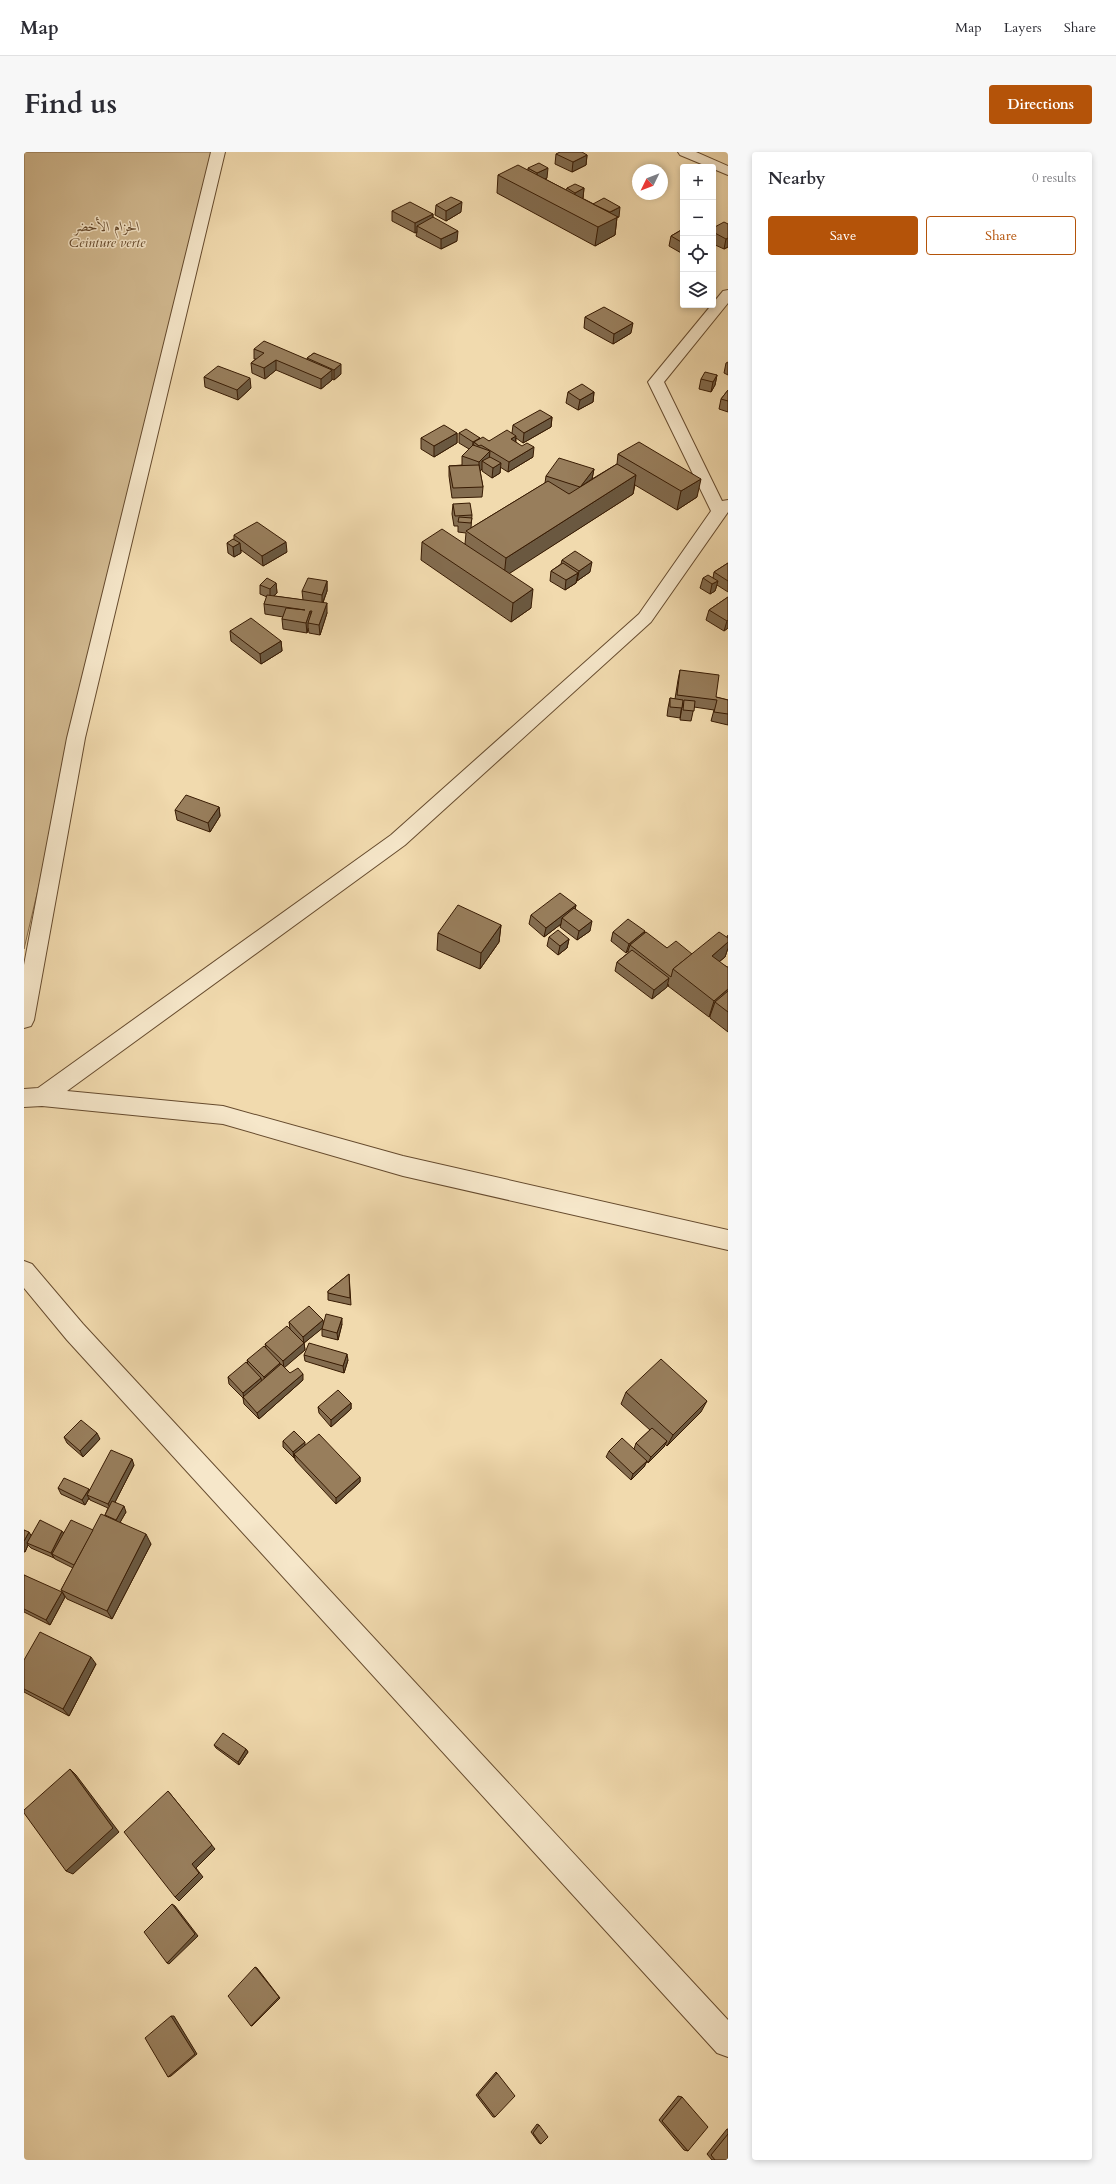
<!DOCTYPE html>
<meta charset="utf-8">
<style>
:root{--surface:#fff;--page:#f7f7f7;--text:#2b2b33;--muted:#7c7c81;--line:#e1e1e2;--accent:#b45309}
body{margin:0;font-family:Cardo,Amiri,serif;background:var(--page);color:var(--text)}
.controls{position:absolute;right:12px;top:12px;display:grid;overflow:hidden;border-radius:4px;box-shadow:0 2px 6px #0003}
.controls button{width:36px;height:36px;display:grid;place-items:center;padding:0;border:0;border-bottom:1px solid var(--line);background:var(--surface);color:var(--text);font:20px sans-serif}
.compass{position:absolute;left:608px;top:12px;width:36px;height:36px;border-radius:50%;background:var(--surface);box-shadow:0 2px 6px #0003;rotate:227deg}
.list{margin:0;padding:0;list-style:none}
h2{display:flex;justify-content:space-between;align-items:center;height:52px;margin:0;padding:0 16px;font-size:17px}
h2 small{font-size:13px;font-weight:400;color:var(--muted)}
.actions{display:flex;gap:8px;padding:12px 16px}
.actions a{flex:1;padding:9px 0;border:1px solid var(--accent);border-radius:4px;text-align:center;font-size:14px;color:var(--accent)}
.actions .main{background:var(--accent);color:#fff}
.icon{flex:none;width:22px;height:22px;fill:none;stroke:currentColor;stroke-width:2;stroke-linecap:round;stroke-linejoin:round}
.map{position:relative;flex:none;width:704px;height:2008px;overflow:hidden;border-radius:4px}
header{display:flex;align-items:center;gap:24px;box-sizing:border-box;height:56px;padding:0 20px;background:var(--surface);border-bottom:1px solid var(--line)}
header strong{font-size:19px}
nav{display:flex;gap:22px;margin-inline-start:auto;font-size:14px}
.intro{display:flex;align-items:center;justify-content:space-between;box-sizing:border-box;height:96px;padding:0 24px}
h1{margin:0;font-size:28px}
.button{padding:10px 18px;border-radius:4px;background:var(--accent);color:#fff;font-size:14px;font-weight:700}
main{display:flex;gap:24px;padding:0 24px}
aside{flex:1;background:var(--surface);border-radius:4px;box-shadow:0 2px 6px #0003}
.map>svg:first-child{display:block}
.green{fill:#d2ba91;stroke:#856a4a}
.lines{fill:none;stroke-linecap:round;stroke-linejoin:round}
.street-casing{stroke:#664b2e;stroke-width:2}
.street{fill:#f6e7ca;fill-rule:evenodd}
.wall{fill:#836c4f;stroke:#381b03}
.shaded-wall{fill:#6a5840;stroke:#381b03}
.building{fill:#987e5c;stroke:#381b03}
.labels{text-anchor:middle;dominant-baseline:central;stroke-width:3;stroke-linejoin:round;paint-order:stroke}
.far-park-label{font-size:14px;font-style:italic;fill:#664b2e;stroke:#f6e7ca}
</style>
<header>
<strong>Map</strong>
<nav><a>Map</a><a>Layers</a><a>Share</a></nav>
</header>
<div class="intro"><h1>Find us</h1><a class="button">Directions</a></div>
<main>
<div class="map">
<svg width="704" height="2008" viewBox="0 0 704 2008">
<rect width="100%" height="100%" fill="#f1daae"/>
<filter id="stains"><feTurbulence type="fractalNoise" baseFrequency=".005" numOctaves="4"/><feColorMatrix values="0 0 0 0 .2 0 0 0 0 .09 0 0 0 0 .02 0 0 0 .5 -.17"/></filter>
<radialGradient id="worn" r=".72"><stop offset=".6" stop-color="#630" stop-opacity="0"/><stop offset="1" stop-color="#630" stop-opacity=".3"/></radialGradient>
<polygon class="green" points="0,0 187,0 0,797"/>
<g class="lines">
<defs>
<g id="street">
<polygon points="187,0 201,0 61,586 10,868 7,874 0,876 0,813 43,586"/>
<polygon points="654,0 672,0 704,14 704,23 656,3"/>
<polygon points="704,138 704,151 640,230 698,349 704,348 704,360 627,470 381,693 43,939 199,954 379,1004 704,1078 704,1098 379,1024 199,972 18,954 0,955 0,937 14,936 367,683 615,462 687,359 624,230 699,139"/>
<polygon points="0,1109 8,1112 59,1172 704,1868 704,1905 693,1901 43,1188 0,1136"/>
</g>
</defs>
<use href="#street" class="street-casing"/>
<use href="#street" class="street"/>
</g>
<g class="wall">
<polygon points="532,2 563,3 562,13 548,20 531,12"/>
<polygon points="504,16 523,26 521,27 542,38 543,36 560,36 559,46 558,46 595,65 593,65 591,83 571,94 473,41 474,23 504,18"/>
<polygon points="412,53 437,60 422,69 411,63"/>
<polygon points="368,59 409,62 409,65 433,89 417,97 392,84 393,80 391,81 368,69"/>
<polygon points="704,72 704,95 700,97 689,92 689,76"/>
<polygon points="659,77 659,102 645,94 647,84"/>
<polygon points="561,165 607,181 589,192 560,176"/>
<polygon points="230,197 283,208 283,206 290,201 317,222 310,228 308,227 308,228 297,237 252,218 241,227 228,221 227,211 232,207 230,207"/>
<polygon points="704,210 704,223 700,221 702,211"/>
<polygon points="693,223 691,233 687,240 675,237 677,227"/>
<polygon points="180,225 227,236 214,248 181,235"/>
<polygon points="704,238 704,260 695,257 697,247"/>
<polygon points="544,240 570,240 569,250 554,258 542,251"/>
<polygon points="528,265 527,275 499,291 492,286 492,290 509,305 484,320 476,315 476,321 468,326 458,319 458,317 456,319 459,335 458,345 428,346 425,324 425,314 438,313 438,304 445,297 435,291 435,281 456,286 456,287 465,289 488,281 489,273"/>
<polygon points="433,281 433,291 410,305 397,297 397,286"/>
<polygon points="594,302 673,345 653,358 611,333 609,342 485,421 507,456 487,470 397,408 398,390 441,392 442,381 434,380 434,374 430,374 428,362 429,352 448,363 447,376 521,331 522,324 570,317 568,327 593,312"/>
<polygon points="210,383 263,400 239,414 217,398 217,401 210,405 204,401 203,391 210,387"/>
<polygon points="538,408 566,420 553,429 553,428 552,431 541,438 526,429 527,419 537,412"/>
<polygon points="704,411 704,440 693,433 691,439 686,442 676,436 679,426 689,426 690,420"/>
<polygon points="303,429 303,439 299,451 303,461 296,483 285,481 284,476 283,481 259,477 258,467 259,465 241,462 240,452 243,445 236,442 236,433 252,431 253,441 250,444 279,448 278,439"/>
<polygon points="704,445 704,476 700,479 682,468 685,458"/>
<polygon points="206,479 257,489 258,499 237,512 207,489"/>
<polygon points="656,518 692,545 704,548 704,573 687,569 690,558 670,555 667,569 656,568 658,553 656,566 643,564 644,556 646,546 651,547 654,528"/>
<polygon points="195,655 196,664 186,680 153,668 151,658"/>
<polygon points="552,753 551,757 566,779 553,788 536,775 537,772 520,785 505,772 507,763"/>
<polygon points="477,773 475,790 456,817 413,798 414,781"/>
<polygon points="589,780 620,782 643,796 668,802 703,785 704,783 704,796 701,805 695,810 703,815 704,815 704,880 686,866 686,864 685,865 644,834 645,833 643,832 643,835 628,847 591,819 593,810 604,801 604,799 602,801 587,789"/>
<polygon points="525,785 545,787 543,796 534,803 523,794"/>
<polygon points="325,1122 327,1153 304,1148 304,1139"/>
<polygon points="265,1170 300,1171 318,1172 314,1188 298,1184 298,1176 280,1191 281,1198 260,1215 266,1221 279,1228 235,1267 220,1252 219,1246 205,1232 204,1225 224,1213 223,1208 242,1196 241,1192 266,1177"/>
<polygon points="280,1203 324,1208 320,1221 281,1209"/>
<polygon points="602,1240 677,1260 643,1294 641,1292 640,1295 624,1311 623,1309 620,1315 607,1328 582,1305 585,1299 610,1297 612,1291 626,1278 597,1252"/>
<polygon points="327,1251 327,1257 307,1275 295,1261 294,1255"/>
<polygon points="40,1285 76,1287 59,1305 43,1291"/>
<polygon points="259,1289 281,1293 336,1325 336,1330 312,1352 271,1308 271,1306 270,1306 259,1295"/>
<polygon points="110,1313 91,1350 102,1360 96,1370 127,1392 88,1467 43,1447 37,1438 49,1416 31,1407 30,1406 7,1396 4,1393 1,1400 0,1400 0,1378 7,1383 69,1378 81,1364 81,1363 84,1356 66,1348 65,1346 61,1353 37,1342 34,1336 66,1338"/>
<polygon points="0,1423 41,1445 26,1473 0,1460"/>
<polygon points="0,1508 72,1512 45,1564 0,1540"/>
<polygon points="190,1593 222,1597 224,1600 215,1613 192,1596"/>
<polygon points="472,1920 473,1921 471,1965 469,1965 452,1943"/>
<polygon points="654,1944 658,1945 664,1999 660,1998 635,1968"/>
<polygon points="513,1972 515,1973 517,1992 515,1991 507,1980"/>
<polygon points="703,1977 704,1977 704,2008 688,2008 683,2002"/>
</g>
<g class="shaded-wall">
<polygon points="563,3 562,13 548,20 549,10"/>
<polygon points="524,16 523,26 513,31 513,21"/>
<polygon points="560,36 559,46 550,51 551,41"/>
<polygon points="438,50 437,60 422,69 422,59"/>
<polygon points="596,55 595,65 593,65 591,83 571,94 574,75 579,64"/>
<polygon points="409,62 408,72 393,74 393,80 391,81 391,71"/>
<polygon points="434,79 433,89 417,97 417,87"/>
<polygon points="704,86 704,95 700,97 702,87"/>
<polygon points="609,171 607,181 589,192 590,182"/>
<polygon points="252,208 252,218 241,227 240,216"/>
<polygon points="317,212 317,222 310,228 310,218"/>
<polygon points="308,218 308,228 297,237 297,227"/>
<polygon points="693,223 691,233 687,240 689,230"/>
<polygon points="226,226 227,236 214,248 213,238"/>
<polygon points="570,240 569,250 554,258 556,248"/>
<polygon points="528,265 527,275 499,291 500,281"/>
<polygon points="433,281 433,291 410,305 410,294"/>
<polygon points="492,284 491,294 487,287"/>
<polygon points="456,286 455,294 450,290 449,299 448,300 449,290"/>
<polygon points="510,295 509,305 484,320 485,310"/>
<polygon points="466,299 465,309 458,309 458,317 455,320 455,310"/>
<polygon points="477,311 476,321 468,326 469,316"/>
<polygon points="570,317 568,327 556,335"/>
<polygon points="612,323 609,342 480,425 482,406"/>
<polygon points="677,327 673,345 653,358 657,339"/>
<polygon points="262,390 263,400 239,414 238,404"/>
<polygon points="216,391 217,401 210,405 209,395"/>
<polygon points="568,410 566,420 553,429 555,419"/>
<polygon points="554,421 552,431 541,438 542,428"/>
<polygon points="303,429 303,439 298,452 298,443"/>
<polygon points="694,429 691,439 686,442 688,432"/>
<polygon points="252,431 253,441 246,447 246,437"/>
<polygon points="509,437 507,456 487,470 489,451"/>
<polygon points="303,451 303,461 296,483 295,473"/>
<polygon points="286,459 287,469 284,471 284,476 283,481 282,471"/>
<polygon points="704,468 704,476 700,479 703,469"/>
<polygon points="257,489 258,499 237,512 236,502"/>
<polygon points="195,655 196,664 186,680 184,671"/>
<polygon points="552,753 550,762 538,766 537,772 520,785 522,776"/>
<polygon points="568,769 566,779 553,788 555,779"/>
<polygon points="477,773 475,790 456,817 457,801"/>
<polygon points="621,779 618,788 606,793 604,799 602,801 605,792"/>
<polygon points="545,787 543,796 534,803 536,794"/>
<polygon points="704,790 704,796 701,805 682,820 688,804"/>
<polygon points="645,826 643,835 628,847 630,838"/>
<polygon points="704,837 704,849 691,850 686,864 685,865 690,849"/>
<polygon points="318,1166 318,1172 314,1188 313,1181"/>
<polygon points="299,1168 300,1175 280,1191 279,1185"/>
<polygon points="280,1191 281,1198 260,1216 259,1209"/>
<polygon points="323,1202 324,1208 320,1221 319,1214"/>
<polygon points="256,1211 257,1218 241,1231 240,1225"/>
<polygon points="279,1222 279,1228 235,1267 233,1261"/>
<polygon points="237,1226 238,1232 220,1247 219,1241"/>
<polygon points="683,1249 677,1260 643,1294 649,1283"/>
<polygon points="327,1251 327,1257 307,1275 307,1268"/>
<polygon points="73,1281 76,1287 59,1305 56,1299"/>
<polygon points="643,1289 640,1295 624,1311 627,1305"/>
<polygon points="281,1290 281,1296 270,1302 271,1306 270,1306 269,1300"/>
<polygon points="108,1307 110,1313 87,1358 84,1352"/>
<polygon points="623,1309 620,1315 607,1328 609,1322"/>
<polygon points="336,1325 336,1330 312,1352 312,1346"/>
<polygon points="65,1337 68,1342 63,1343 65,1346 61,1353 58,1348"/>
<polygon points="100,1354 102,1360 94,1374 92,1368"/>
<polygon points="38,1379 42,1384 28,1402 30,1406 27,1401"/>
<polygon points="5,1380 8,1385 3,1391 4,1393 1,1400 0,1399 0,1389"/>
<polygon points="122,1382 127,1392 88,1467 83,1459"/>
<polygon points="38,1440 41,1445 26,1473 22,1468"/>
<polygon points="67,1505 72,1512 45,1564 39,1557"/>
<polygon points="222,1597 224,1600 215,1613 214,1610"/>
<polygon points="46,1617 52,1623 95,1680 49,1722 42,1719"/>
<polygon points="144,1639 191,1697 172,1716 179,1725 155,1749 151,1745 168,1712"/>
<polygon points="148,1752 151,1754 174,1784 145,1812 143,1811"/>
<polygon points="231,1815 233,1816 256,1846 228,1874 227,1874"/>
<polygon points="147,1864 150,1864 173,1902 147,1924 144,1925"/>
</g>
<g class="building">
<polygon points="536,0 558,0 563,3 549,10 532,2"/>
<polygon points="515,11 524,16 513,21 504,16"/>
<polygon points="494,13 594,65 574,75 474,23"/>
<polygon points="551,32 560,36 551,41 543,36"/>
<polygon points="427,45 438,50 422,59 412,53"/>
<polygon points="580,46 596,55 586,60 569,52"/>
<polygon points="386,50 409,62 391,71 368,59"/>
<polygon points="409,65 434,79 417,87 393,74"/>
<polygon points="700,70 704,72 704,86 702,87 689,80 689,76"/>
<polygon points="659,77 659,91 647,84"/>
<polygon points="580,155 609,171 590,182 561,165"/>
<polygon points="240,189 308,218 297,227 252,208 240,216 227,211 240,201 230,197"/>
<polygon points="290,201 317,212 310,218 283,206"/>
<polygon points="194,214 226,226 213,238 180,225"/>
<polygon points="681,220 693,223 689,230 677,227"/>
<polygon points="558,232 570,240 556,248 544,240"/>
<polygon points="704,238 704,249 697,247"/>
<polygon points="516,258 528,265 500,281 489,273"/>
<polygon points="420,273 433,281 410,294 397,286"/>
<polygon points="442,277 456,286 449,290 435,281"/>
<polygon points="483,278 492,284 487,287 498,294 503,291 510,295 485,310 457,293 455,294 450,290 459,285 465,289"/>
<polygon points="615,290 677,327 657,339 594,302"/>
<polygon points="449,293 466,299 455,310 438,304"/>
<polygon points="466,305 477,311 469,316 458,309"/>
<polygon points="535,306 570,317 557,334 556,335 522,324"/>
<polygon points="593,312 612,323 482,406 442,379 524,329 545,342"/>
<polygon points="455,313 459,335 429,336 425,314"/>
<polygon points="446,351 448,363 431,364 429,352"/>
<polygon points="435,365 448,366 447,371 434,370"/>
<polygon points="233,370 262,390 238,404 210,383"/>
<polygon points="418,377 509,437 489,451 398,390"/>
<polygon points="209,387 216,391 209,395 203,391"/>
<polygon points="551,399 568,410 555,419 538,408"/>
<polygon points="539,411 554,421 542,428 527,419"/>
<polygon points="704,411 704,429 690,420"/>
<polygon points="684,423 694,429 688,432 679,426"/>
<polygon points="243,426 252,431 246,437 236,433"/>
<polygon points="284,426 303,429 298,443 278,439"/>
<polygon points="243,443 303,451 295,473 284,471 288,459 286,459 282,471 258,467 262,456 281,458 240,452"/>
<polygon points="704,445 704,468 703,469 685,458"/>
<polygon points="227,466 257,489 236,502 206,479"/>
<polygon points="656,518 695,523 692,545 704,548 704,562 690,560 693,548 653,543"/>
<polygon points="646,546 659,548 658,556 646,555"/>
<polygon points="660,548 671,549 670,559 659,558"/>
<polygon points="162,643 195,655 184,671 151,658"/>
<polygon points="536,741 552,753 522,776 507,763"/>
<polygon points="434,753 477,773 457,801 414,781"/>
<polygon points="550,756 568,769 555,779 538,766"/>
<polygon points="604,767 621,779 605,792 589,780"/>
<polygon points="534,778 545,787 536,794 525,785"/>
<polygon points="622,780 643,796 652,789 668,802 649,817 647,825 606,793"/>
<polygon points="695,780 704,786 704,790 688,804 703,815 704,815 704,837 690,849 649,817"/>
<polygon points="608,798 645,826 630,838 593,810"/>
<polygon points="704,839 704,860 691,850"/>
<polygon points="325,1122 326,1146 304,1141 304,1139"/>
<polygon points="285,1154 299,1168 279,1185 265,1170"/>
<polygon points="302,1162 318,1166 313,1181 298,1177"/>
<polygon points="263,1174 280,1191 259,1209 241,1192"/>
<polygon points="285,1191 323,1202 319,1214 280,1203"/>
<polygon points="240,1194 256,1211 240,1225 223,1208"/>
<polygon points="637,1207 683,1249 649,1283 602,1240"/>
<polygon points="222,1210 237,1226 219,1241 204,1225"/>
<polygon points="257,1212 266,1221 274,1216 279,1222 233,1261 219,1245"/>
<polygon points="314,1238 327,1251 307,1268 294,1255"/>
<polygon points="57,1268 73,1281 56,1299 40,1285"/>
<polygon points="628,1276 643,1289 627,1305 612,1291"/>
<polygon points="270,1279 281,1290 269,1300 259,1289"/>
<polygon points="295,1282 336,1325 312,1346 270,1302"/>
<polygon points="598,1286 623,1309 609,1322 585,1299"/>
<polygon points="87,1298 108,1307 84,1352 63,1343"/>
<polygon points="40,1326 65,1337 58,1348 34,1336"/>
<polygon points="88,1349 100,1354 92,1368 81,1363"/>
<polygon points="77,1362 122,1382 83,1459 37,1438"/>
<polygon points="16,1368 38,1379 27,1401 3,1391"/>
<polygon points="47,1368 69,1378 50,1413 28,1402"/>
<polygon points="0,1378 5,1380 0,1389"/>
<polygon points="0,1423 38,1440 22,1468 0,1457"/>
<polygon points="16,1480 67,1505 39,1557 0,1537 0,1508"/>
<polygon points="199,1581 222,1597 214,1610 190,1593"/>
<polygon points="46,1617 89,1676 42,1719 0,1661 0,1658"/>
<polygon points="144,1639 188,1693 168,1712 175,1721 151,1745 100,1680"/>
<polygon points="148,1752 171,1782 143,1811 120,1780"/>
<polygon points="231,1815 255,1845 227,1874 204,1844"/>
<polygon points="147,1864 171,1902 144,1925 121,1886"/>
<polygon points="473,1921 491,1944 471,1965 454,1943"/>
<polygon points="658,1945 684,1975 664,1999 638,1969"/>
<polygon points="515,1973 524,1985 517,1992 509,1981"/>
<polygon points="704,1982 704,2008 691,2008 687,2003"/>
</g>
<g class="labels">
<g class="far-park-label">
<text x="83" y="74">الحزام الأخضر<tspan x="83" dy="16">Ceinture verte</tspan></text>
</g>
</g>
<rect width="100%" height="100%" filter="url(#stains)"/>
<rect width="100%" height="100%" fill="url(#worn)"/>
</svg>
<div class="controls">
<button>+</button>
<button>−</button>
<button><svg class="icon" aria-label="locate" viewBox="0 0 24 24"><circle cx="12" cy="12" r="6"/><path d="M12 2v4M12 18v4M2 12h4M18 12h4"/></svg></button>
<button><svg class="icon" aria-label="layers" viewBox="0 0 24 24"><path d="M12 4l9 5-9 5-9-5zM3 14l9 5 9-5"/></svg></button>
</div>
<svg class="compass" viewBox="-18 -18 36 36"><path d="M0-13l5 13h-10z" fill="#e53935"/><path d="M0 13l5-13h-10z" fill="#7c7c81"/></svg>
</div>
<aside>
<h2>Nearby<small>0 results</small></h2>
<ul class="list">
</ul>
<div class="actions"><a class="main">Save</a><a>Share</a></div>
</aside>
</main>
